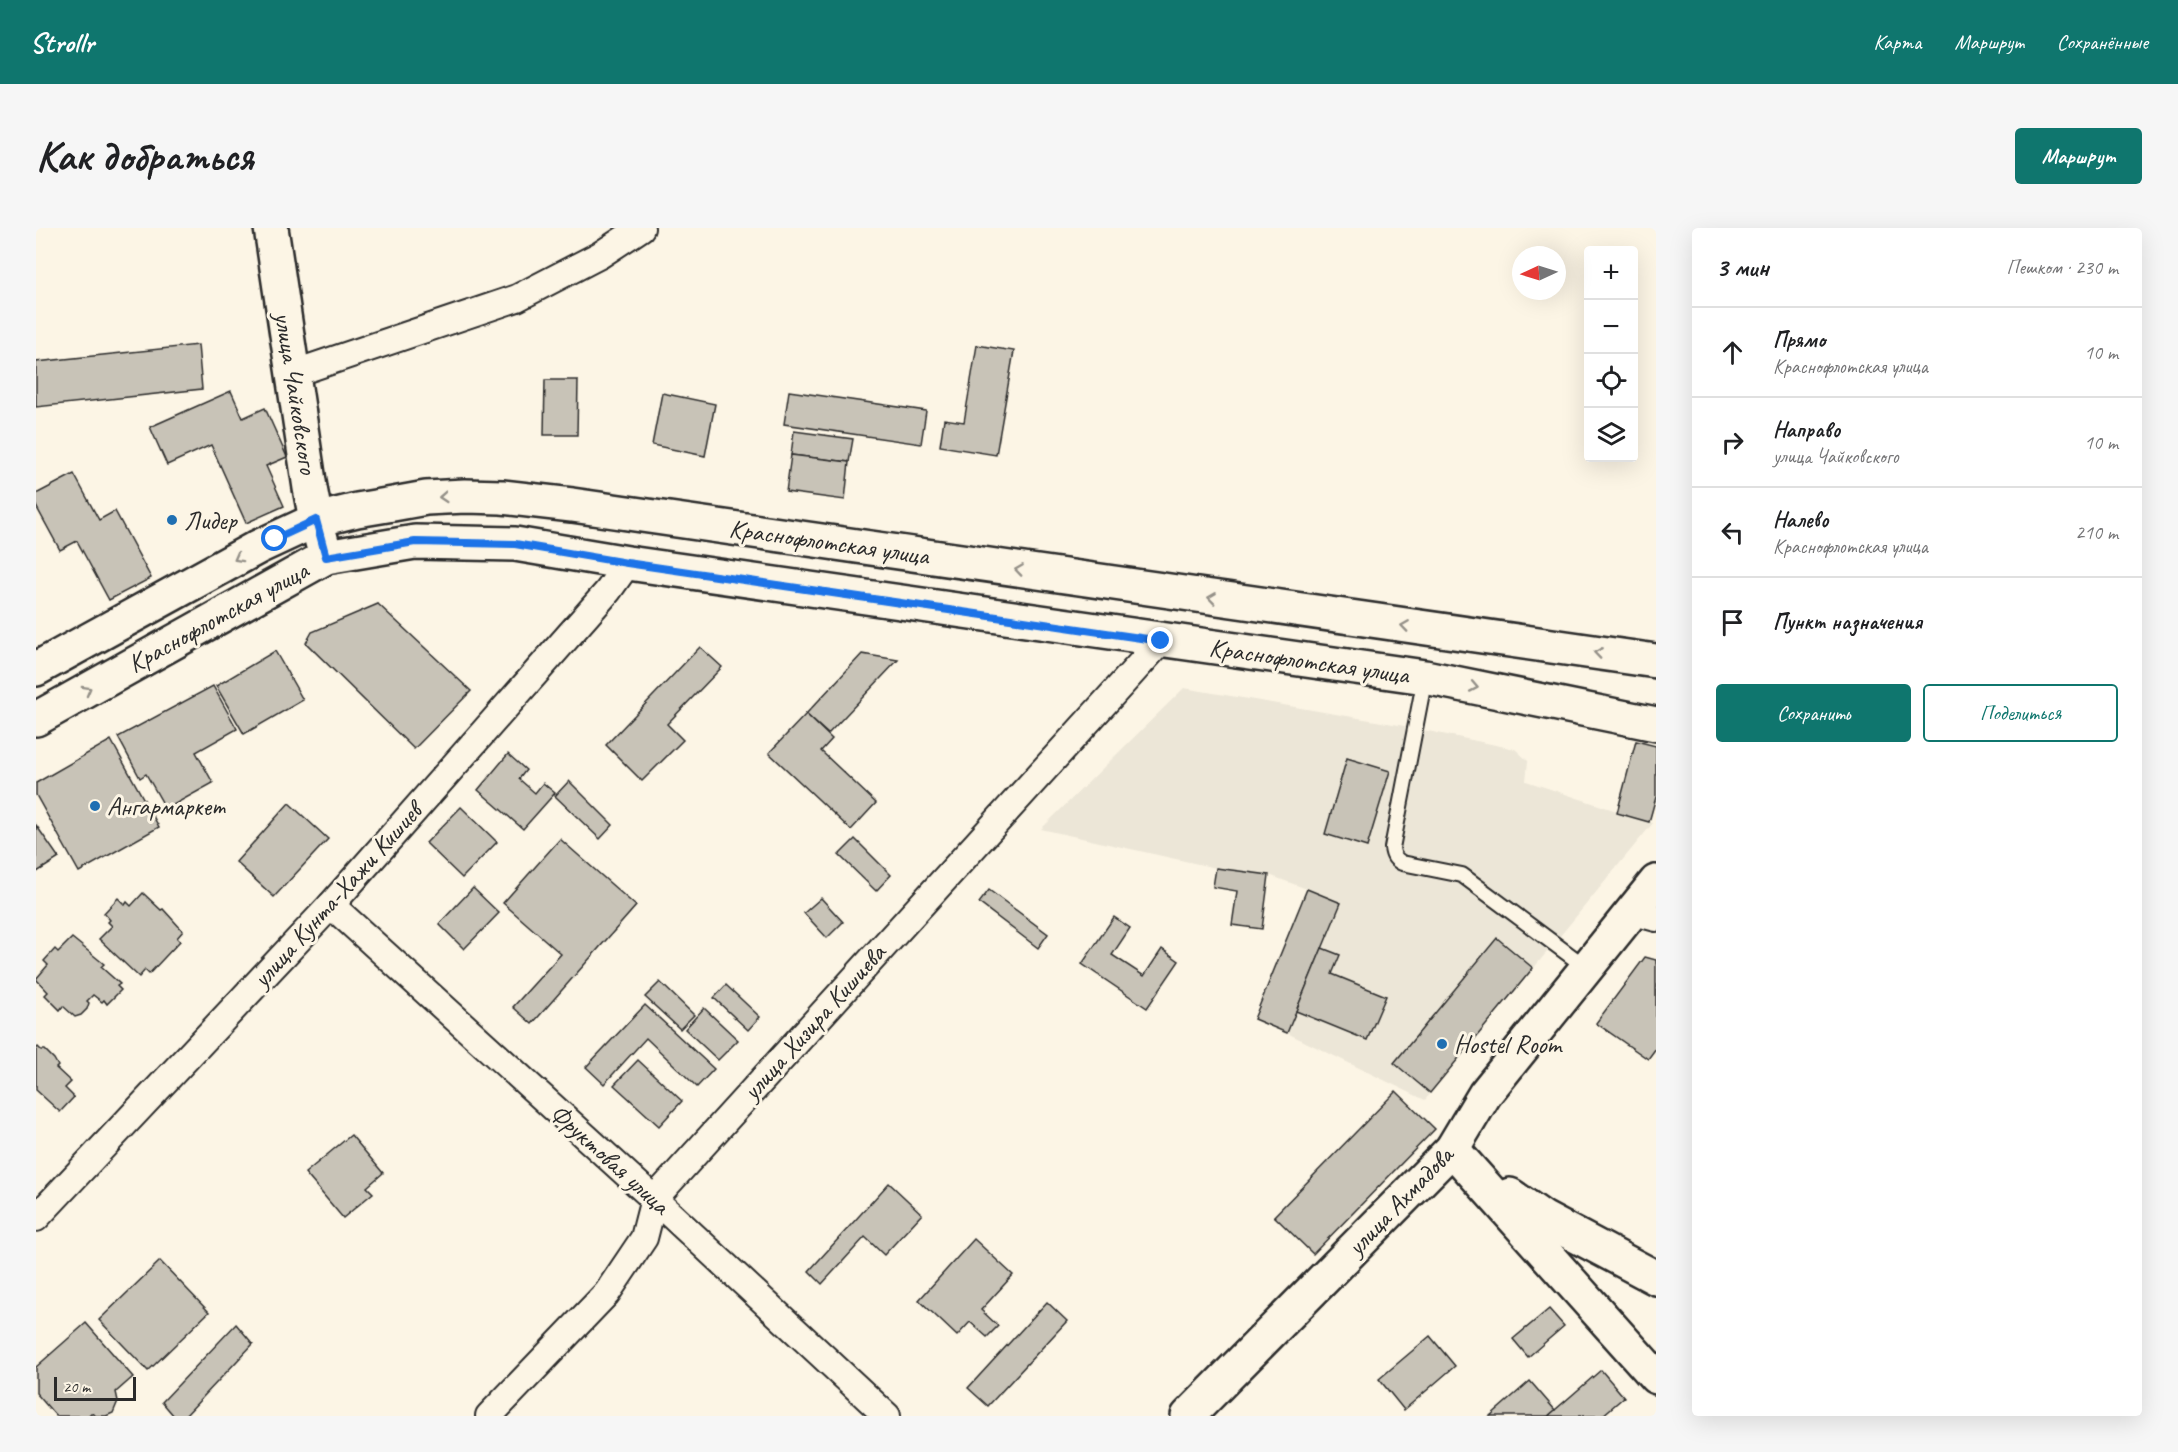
<!DOCTYPE html>
<html lang="ru">
<meta charset="utf-8">
<style>
:root{--surface:#fff;--page:#f6f6f6;--text:#202124;--muted:#757577;--line:#e0e0e0;--accent:#0f766e}
body{margin:0;font-family:Caveat,sans-serif;background:var(--page);color:var(--text)}
.controls{position:absolute;right:18px;top:18px;display:grid;overflow:hidden;border-radius:6px;box-shadow:0 6px 24px #0002}
.controls button{width:54px;height:54px;display:grid;place-items:center;padding:0;border:0;border-bottom:2px solid var(--line);background:var(--surface);color:var(--text);font:30px sans-serif}
.compass{position:absolute;left:1476px;top:18px;width:54px;height:54px;border-radius:50%;background:var(--surface);box-shadow:0 6px 24px #0002;rotate:266deg}
.scale{position:absolute;left:18px;bottom:15px;width:82px;box-sizing:border-box;padding-left:6px;border:3px solid #2b2b2b;border-top:0;font-size:16px;line-height:21px;white-space:nowrap;color:#2b2b2b;-webkit-text-stroke:4px #fcf5e5;paint-order:stroke}
.stop{position:absolute;width:18px;height:18px;margin:-14px;border:4px solid #1a73e8;border-radius:50%;background:#fff}
.stop.end{background:#1a73e8;border-color:#fff;box-shadow:0 2px 6px #0008}
.list{margin:0;padding:0;list-style:none}
h2{display:flex;justify-content:space-between;align-items:center;height:78px;margin:0;padding:0 24px;font-size:26px}
h2 small{font-size:20px;font-weight:400;color:var(--muted)}
.list li{display:grid;grid-template-columns:39px 1fr auto;gap:18px;align-items:center;box-sizing:border-box;height:90px;padding:0 24px;border-top:2px solid var(--line)}
.list b{display:block;font-size:22px;white-space:nowrap}
.list p{margin:0;font-size:20px;white-space:nowrap;color:var(--muted)}
.list em{font-size:20px;font-style:normal;color:var(--muted)}
.actions{display:flex;gap:12px;padding:18px 24px}
.actions a{flex:1;padding:14px 0;border:2px solid var(--accent);border-radius:6px;text-align:center;font-size:21px;color:var(--accent)}
.actions .main{background:var(--accent);color:#fff}
.icon{flex:none;width:33px;height:33px;fill:none;stroke:currentColor;stroke-width:2;stroke-linecap:round;stroke-linejoin:round}
.map{position:relative;flex:none;width:1620px;height:1188px;overflow:hidden;border-radius:6px}
header{display:flex;align-items:center;gap:36px;box-sizing:border-box;height:84px;padding:0 30px;background:var(--accent);color:#fff}
header strong{font-size:28px}
nav{display:flex;gap:33px;margin-inline-start:auto;font-size:21px}
.intro{display:flex;align-items:center;justify-content:space-between;box-sizing:border-box;height:144px;padding:0 36px}
h1{margin:0;font-size:42px}
.button{padding:15px 27px;border-radius:6px;background:var(--accent);color:#fff;font-size:21px;font-weight:700}
main{display:flex;gap:36px;padding:0 36px}
aside{flex:1;background:var(--surface);border-radius:6px;box-shadow:0 6px 24px #0002}
.map>svg:first-child{display:block}
.built{fill:#ece6d7}
.building{fill:#c8c3b7;stroke:#2b2b2b;stroke-width:1.5}
.lines{fill:none;stroke-linecap:round;stroke-linejoin:round}
.lane-casing{stroke:#2b2b2b;stroke-width:18}
.street-casing{stroke:#2b2b2b;stroke-width:30}
.secondary-casing{stroke:#2b2b2b;stroke-width:38}
.primary-casing{stroke:#2b2b2b;stroke-width:38}
.lane{stroke:#fcf5e5;stroke-width:14}
.street{stroke:#fcf5e5;stroke-width:26}
.secondary{stroke:#fcf5e5;stroke-width:33}
.primary{stroke:#fcf5e5;stroke-width:33}
.oneway{stroke:#949088}
.route{stroke:#1a73e8;stroke-width:8}
.poi-dot{fill:#1f6fb2;stroke:#fcf5e5;stroke-width:2}
.labels{text-anchor:middle;dominant-baseline:central;stroke-width:6;stroke-linejoin:round;paint-order:stroke}
.street-label{font-size:26px;fill:#2b2b2b;stroke:#fcf5e5}
.poi-label{font-size:26px;fill:#2b2b2b;stroke:#fcf5e5;text-anchor:start}
</style>
<header>
<strong>Strollr</strong>
<nav><a>Карта</a><a>Маршрут</a><a>Сохранённые</a></nav>
</header>
<div class="intro"><h1>Как добраться</h1><a class="button">Маршрут</a></div>
<main>
<div class="map">
<svg width="1620" height="1188" viewBox="0 0 1620 1188">
<rect width="100%" height="100%" fill="#fcf5e5"/>
<filter id="ink" filterUnits="userSpaceOnUse"><feTurbulence type="fractalNoise" baseFrequency=".0167" numOctaves="2"/><feDisplacementMap in="SourceGraphic" scale="12" xChannelSelector="R" yChannelSelector="G"/><feConvolveMatrix kernelMatrix="1 2 1 2 8 2 1 2 1" color-interpolation-filters="sRGB"/></filter>
<g filter="url(#ink)">
<polygon class="built" points="1148,460 1363,497 1479,521 1492,533 1490,553 1617,595 1389,872 1251,805 1218,791 1271,661 1233,647 1180,640 1005,601"/>
<g class="building">
<polygon points="162,117 166,161 0,179 0,134"/>
<polygon points="941,117 978,123 960,227 904,218 908,191 928,194"/>
<polygon points="509,152 542,152 541,207 508,207"/>
<polygon points="195,163 207,190 229,180 251,229 230,238 248,278 210,295 175,217 131,237 114,199"/>
<polygon points="753,163 890,183 885,216 748,196"/>
<polygon points="626,165 679,176 669,228 616,217"/>
<polygon points="758,203 817,211 813,234 755,227"/>
<polygon points="755,227 813,234 809,272 750,264"/>
<polygon points="38,246 63,292 79,283 115,350 73,372 41,313 24,322 0,278 0,266"/>
<polygon points="342,376 435,463 378,521 270,415 276,404"/>
<polygon points="664,419 686,439 631,496 647,512 606,553 570,517"/>
<polygon points="239,423 267,472 208,506 180,458"/>
<polygon points="826,426 862,432 792,506 770,486"/>
<polygon points="177,458 201,501 160,524 177,555 130,581 110,546 104,550 82,509"/>
<polygon points="770,486 796,511 785,523 840,575 815,602 733,525"/>
<polygon points="75,512 123,599 43,644 0,567 0,555"/>
<polygon points="1600,513 1620,518 1620,569 1613,594 1581,585"/>
<polygon points="472,526 490,542 483,551 499,565 507,555 519,565 487,601 442,562"/>
<polygon points="1311,530 1354,543 1331,619 1289,606"/>
<polygon points="533,553 577,597 564,611 519,568"/>
<polygon points="253,575 292,611 238,669 200,634"/>
<polygon points="425,579 461,614 426,650 390,615"/>
<polygon points="0,597 23,630 1,644 0,643"/>
<polygon points="524,611 600,678 496,796 477,779 525,726 467,675"/>
<polygon points="819,611 855,647 840,663 803,627"/>
<polygon points="1180,640 1233,647 1226,701 1196,697 1201,663 1177,659"/>
<polygon points="437,660 463,685 428,721 403,696"/>
<polygon points="1271,661 1305,675 1251,805 1218,791"/>
<polygon points="953,662 1012,706 1002,720 943,675"/>
<polygon points="107,665 125,682 127,681 147,703 141,710 144,713 113,746 109,742 103,749 63,711 76,698 72,694 74,692 68,685 82,670 89,677 91,674 95,678"/>
<polygon points="785,670 807,694 791,710 768,685"/>
<polygon points="1078,689 1094,700 1076,727 1108,748 1126,721 1143,733 1111,780 1046,736"/>
<polygon points="36,710 68,736 65,739 84,756 81,758 85,762 71,776 68,772 66,774 57,767 51,773 53,775 51,781 45,787 39,789 27,778 24,782 9,767 12,764 0,751 12,737 8,733 19,721 22,724"/>
<polygon points="1461,710 1497,740 1394,865 1358,835"/>
<polygon points="1286,720 1304,727 1296,746 1350,768 1331,812 1260,783"/>
<polygon points="1609,729 1620,732 1620,820 1612,831 1560,795"/>
<polygon points="624,754 658,787 644,801 609,769"/>
<polygon points="690,757 724,789 712,802 678,770"/>
<polygon points="609,777 678,841 661,859 610,810 568,856 550,839"/>
<polygon points="668,780 702,812 682,832 649,801"/>
<polygon points="2,819 5,822 9,822 18,831 22,838 20,840 35,854 29,860 38,869 24,884 0,862 0,821"/>
<polygon points="602,832 646,873 623,898 578,857"/>
<polygon points="1360,863 1399,901 1277,1026 1238,988"/>
<polygon points="315,907 347,945 331,959 337,965 307,990 269,945"/>
<polygon points="853,955 886,986 848,1027 829,1009 786,1056 773,1043"/>
<polygon points="938,1011 977,1047 945,1082 962,1098 951,1109 934,1094 921,1108 883,1072"/>
<polygon points="124,1033 173,1084 112,1143 63,1092"/>
<polygon points="1011,1074 1031,1093 952,1178 932,1160"/>
<polygon points="1513,1081 1528,1098 1492,1129 1477,1111"/>
<polygon points="50,1095 97,1149 80,1164 82,1173 77,1185 70,1188 60,1188 55,1185 52,1188 20,1188 0,1165 0,1139"/>
<polygon points="200,1096 217,1116 149,1188 138,1188 126,1174"/>
<polygon points="1394,1108 1419,1138 1368,1182 1343,1151"/>
<polygon points="1565,1142 1588,1169 1566,1188 1512,1188"/>
<polygon points="1494,1153 1519,1182 1512,1188 1454,1188"/>
</g>
<g class="lines">
<defs>
<path id="lane" d="M1389,449L1356,620C1357,628 1359,631 1366,635L1426,647L1551,740"/>
<g id="street">
<polyline points="256,146 481,70 564,27 605,0"/>
<polyline points="295,677 618,971 851,1188"/>
<polyline points="1598,684 1620,690"/>
<polyline points="0,990 295,677 572,363 592,335"/>
<polyline points="453,1188 571,1065 608,1010 618,971 1125,413"/>
</g>
<g id="secondary">
<polyline points="235,0 274,260 280,292 290,329"/>
<polyline points="1416,921 1620,1149"/>
<polyline points="1474,967 1507,990 1620,1050"/>
<polyline points="1152,1188 1416,921 1449,866 1620,654"/>
</g>
<g id="primary">
<polyline points="0,441 222,319 280,292 321,282 357,276 390,270 429,268 466,269 536,277 1620,433"/>
<polyline points="0,491 290,329 379,314 479,316 592,335 1389,449 1620,496"/>
</g>
</defs>
<use href="#lane" class="lane-casing"/>
<use href="#street" class="street-casing"/>
<use href="#secondary" class="secondary-casing"/>
<use href="#primary" class="primary-casing"/>
<use href="#lane" class="lane"/>
<use href="#street" class="street"/>
<use href="#secondary" class="secondary"/>
<use href="#primary" class="primary"/>
</g>
<defs><path id="oneway-chevron" d="M-2-3.5L2.5 0L-2 3.5" fill="none" stroke-width="1.6" stroke-linecap="round" stroke-linejoin="round" transform="scale(1.5)"/></defs>
<g class="oneway">
<use href="#oneway-chevron" transform="translate(407 269) rotate(176)"/>
<use href="#oneway-chevron" transform="translate(202 330) rotate(151)"/>
<use href="#oneway-chevron" transform="translate(983 342) rotate(-172)"/>
<use href="#oneway-chevron" transform="translate(1176 370) rotate(-172)"/>
<use href="#oneway-chevron" transform="translate(1369 398) rotate(-172)"/>
<use href="#oneway-chevron" transform="translate(1562 425) rotate(-172)"/>
<use href="#oneway-chevron" transform="translate(1438 459) rotate(11)"/>
<use href="#oneway-chevron" transform="translate(51 462) rotate(-29)"/>
</g>
</g>
<g class="lines" filter="url(#ink)">
<polyline class="route" points="239,311 280,292 290,329 379,314 479,316 591,335 1125,413"/>
</g>
<g class="poi-dot">
<circle cx="136" cy="292" r="6"/>
<circle cx="59" cy="578" r="6"/>
<circle cx="1406" cy="816" r="6"/>
</g>
<g class="labels">
<g class="street-label">
<text transform="translate(260 165) rotate(81)">улица Чайковского</text>
<text transform="translate(793 314) rotate(8)">Краснофлотская улица</text>
<text transform="translate(182 389) rotate(-29)">Краснофлотская улица</text>
<text transform="translate(1273 433) rotate(8)">Краснофлотская улица</text>
<text transform="translate(301 667) rotate(-48)">улица Кунта-Хажи Кишиев</text>
<text transform="translate(778 794) rotate(-48)">улица Хизира Кишиева</text>
<text transform="translate(574 931) rotate(42)">Фруктовая улица</text>
<text transform="translate(1364 973) rotate(-46)">улица Ахмадова</text>
</g>
<g class="poi-label">
<text x="148" y="292">Лидер</text>
<text x="71" y="578">Ангармаркет</text>
<text x="1418" y="816">Hostel Room</text>
</g>
</g>
</svg>
<div class="controls">
<button>+</button>
<button>−</button>
<button><svg class="icon" aria-label="locate" viewBox="0 0 24 24"><circle cx="12" cy="12" r="6"/><path d="M12 2v4M12 18v4M2 12h4M18 12h4"/></svg></button>
<button><svg class="icon" aria-label="layers" viewBox="0 0 24 24"><path d="M12 4l9 5-9 5-9-5zM3 14l9 5 9-5"/></svg></button>
</div>
<svg class="compass" viewBox="-18 -18 36 36"><path d="M0-13l5 13h-10z" fill="#e53935"/><path d="M0 13l5-13h-10z" fill="#757577"/></svg>
<div class="scale">20 m</div>
<div class="stop" style="left:239px;top:311px"></div>
<div class="stop end" style="left:1125px;top:413px"></div>
</div>
<aside>
<h2>3 мин<small>Пешком · 230 m</small></h2>
<ul class="list">
<li><svg class="icon" aria-label="ahead" viewBox="0 0 24 24"><path d="M12 20V5M6 11l6-6 6 6"/></svg><div><b>Прямо</b><p>Краснофлотская улица</p></div><em>10 m</em></li>
<li><svg class="icon" aria-label="right" viewBox="0 0 24 24"><path d="M7 20v-9h11M14 6l5 5-5 5"/></svg><div><b>Направо</b><p>улица Чайковского</p></div><em>10 m</em></li>
<li><svg class="icon" aria-label="left" viewBox="0 0 24 24"><path d="M17 20v-9H6M10 6l-5 5 5 5"/></svg><div><b>Налево</b><p>Краснофлотская улица</p></div><em>210 m</em></li>
<li><svg class="icon" aria-label="arrive" viewBox="0 0 24 24"><path d="M6 21V4h12l-3 4 3 4H6"/></svg><div><b>Пункт назначения</b></div></li>
</ul>
<div class="actions"><a class="main">Сохранить</a><a>Поделиться</a></div>
</aside>
</main>
